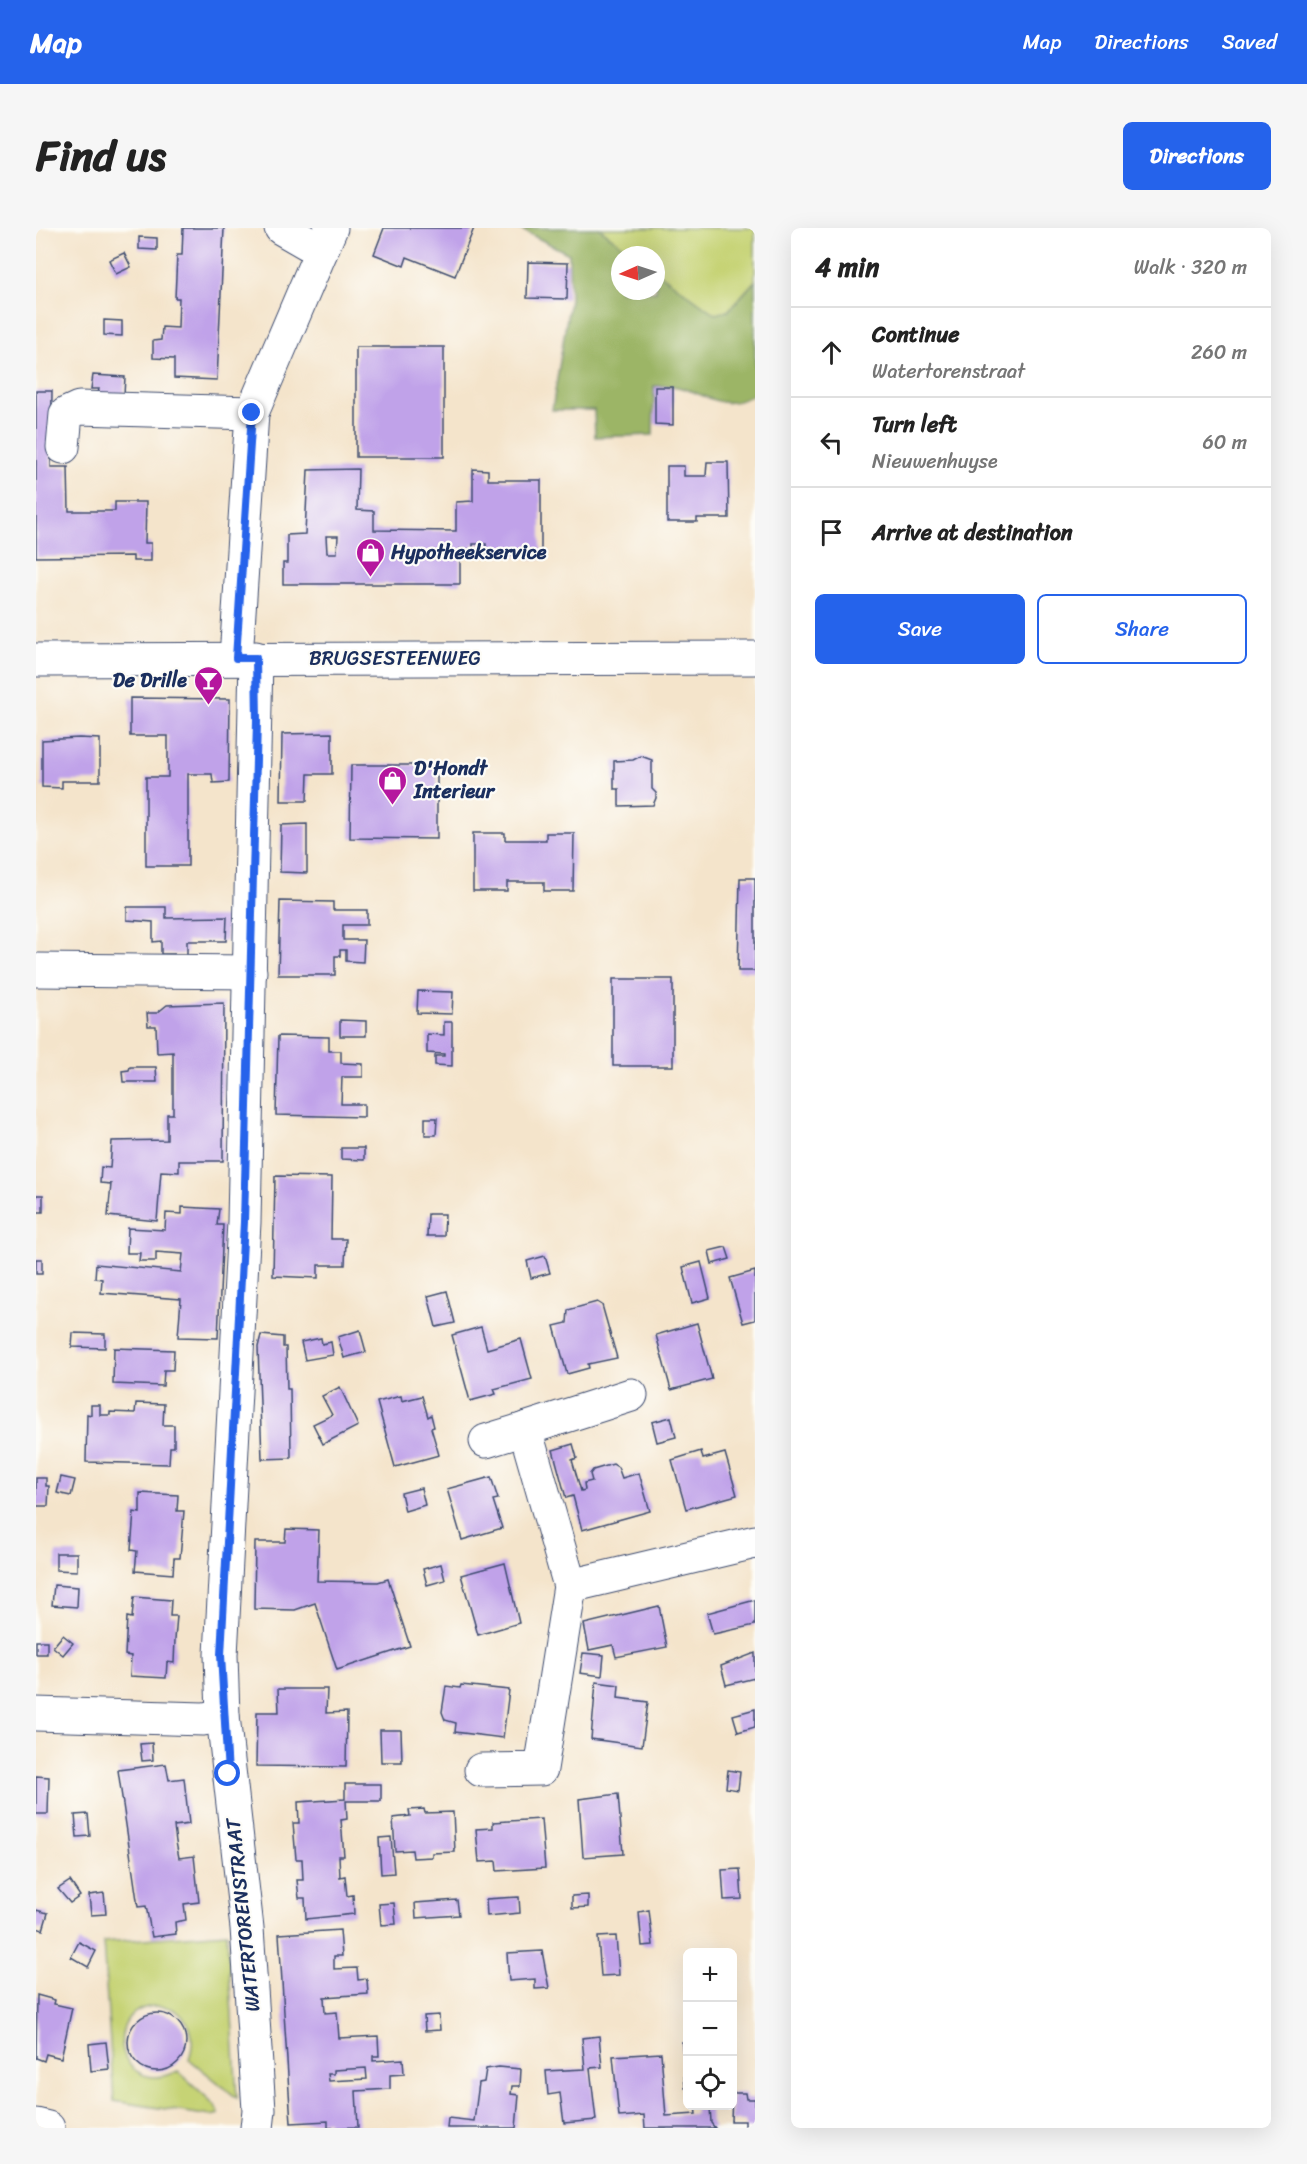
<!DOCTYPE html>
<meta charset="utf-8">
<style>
:root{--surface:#fff;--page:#f6f6f6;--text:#222;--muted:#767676;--line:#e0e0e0;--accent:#2563eb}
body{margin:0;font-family:Sriracha,sans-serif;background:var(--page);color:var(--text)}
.controls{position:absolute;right:18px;bottom:18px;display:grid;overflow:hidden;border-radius:9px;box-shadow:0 6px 24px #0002}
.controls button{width:54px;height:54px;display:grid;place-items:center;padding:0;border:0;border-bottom:2px solid var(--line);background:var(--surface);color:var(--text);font:30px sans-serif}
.compass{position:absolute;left:575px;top:18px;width:54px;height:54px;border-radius:50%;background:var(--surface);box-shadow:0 6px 24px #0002;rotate:267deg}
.stop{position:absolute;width:18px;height:18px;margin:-14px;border:4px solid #2563eb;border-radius:50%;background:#fff}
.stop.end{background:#2563eb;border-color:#fff;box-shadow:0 2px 6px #0008}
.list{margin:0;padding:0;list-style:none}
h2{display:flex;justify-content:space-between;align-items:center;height:78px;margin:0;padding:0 24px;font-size:26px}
h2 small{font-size:20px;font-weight:400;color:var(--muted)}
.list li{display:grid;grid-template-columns:39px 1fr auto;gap:18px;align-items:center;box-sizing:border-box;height:90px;padding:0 24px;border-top:2px solid var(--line)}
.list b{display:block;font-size:22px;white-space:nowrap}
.list p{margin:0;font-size:20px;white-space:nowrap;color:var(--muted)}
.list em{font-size:20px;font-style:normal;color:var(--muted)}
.actions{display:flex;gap:12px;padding:18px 24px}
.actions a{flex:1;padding:14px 0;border:2px solid var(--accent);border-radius:9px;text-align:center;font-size:21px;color:var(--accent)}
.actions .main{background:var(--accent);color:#fff}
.icon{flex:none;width:33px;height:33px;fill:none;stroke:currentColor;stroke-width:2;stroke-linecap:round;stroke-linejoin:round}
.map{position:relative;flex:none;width:719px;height:1900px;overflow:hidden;border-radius:9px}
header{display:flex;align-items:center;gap:36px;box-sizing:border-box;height:84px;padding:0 30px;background:var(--accent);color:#fff}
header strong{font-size:28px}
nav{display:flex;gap:33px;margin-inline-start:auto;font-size:21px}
.intro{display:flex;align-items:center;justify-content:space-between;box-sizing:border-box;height:144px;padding:0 36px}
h1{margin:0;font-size:42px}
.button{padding:15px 27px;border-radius:9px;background:var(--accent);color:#fff;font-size:21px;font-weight:700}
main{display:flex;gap:36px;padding:0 36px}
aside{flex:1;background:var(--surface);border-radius:9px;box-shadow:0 6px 24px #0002}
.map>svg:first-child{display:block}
.green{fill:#c6d375;stroke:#70816a;stroke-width:1.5}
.forest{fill:#9cb566;stroke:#5c7262;stroke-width:1.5}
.building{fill:#c0a2e9;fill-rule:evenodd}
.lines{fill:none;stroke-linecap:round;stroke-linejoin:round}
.minor-casing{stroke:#3c4a6e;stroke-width:35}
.major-casing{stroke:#3c4a6e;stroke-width:35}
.minor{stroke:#fff;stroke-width:33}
.major{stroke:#fff;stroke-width:33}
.route{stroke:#2563eb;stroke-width:8}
.labels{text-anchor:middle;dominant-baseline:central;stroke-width:4.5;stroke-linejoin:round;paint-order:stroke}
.poi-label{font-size:20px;font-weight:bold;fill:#1b2f5e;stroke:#fdfcf7;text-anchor:start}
.street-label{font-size:20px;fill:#1b2f5e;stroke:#fdfcf7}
</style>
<header>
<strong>Map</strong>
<nav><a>Map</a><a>Directions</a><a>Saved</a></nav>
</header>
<div class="intro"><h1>Find us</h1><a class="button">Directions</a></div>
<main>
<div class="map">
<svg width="719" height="1900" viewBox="0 0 719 1900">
<rect width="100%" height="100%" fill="#fdfcf7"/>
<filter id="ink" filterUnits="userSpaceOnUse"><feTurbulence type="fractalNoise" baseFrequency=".0167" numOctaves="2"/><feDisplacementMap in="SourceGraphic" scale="12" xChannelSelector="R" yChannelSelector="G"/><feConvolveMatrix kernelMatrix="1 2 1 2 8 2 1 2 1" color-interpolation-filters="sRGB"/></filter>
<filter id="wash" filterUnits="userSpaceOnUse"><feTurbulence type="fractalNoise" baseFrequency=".008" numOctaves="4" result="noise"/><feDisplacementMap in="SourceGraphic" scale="24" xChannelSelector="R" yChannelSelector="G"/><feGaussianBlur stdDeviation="1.35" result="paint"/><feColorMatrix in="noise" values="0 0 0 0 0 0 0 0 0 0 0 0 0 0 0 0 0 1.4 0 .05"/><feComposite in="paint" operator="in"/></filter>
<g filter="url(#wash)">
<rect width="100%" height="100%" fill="#f4e4cb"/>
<g class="green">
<polygon points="563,0 719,0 719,53 692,83 679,87 620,43 620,27 599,27"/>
<path d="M191,1705L201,1870L153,1831C158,1816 158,1800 146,1788C140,1781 130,1778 121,1778C63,1779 81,1873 142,1843L179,1877L183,1886L175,1888L78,1873L67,1714Z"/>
</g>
<path class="forest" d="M482,0H563L599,27H584V63H620V43L679,86L692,83L719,53V165C686,188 669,163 637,158C631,157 624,158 618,158L617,207L559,209L558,182H516L534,71L533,26Z"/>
<g id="blocks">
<g class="building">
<polygon points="147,0 188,0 181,152 138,150 138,131 117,130 117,113 125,112 126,99 142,100 143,70 139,70 141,27 146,27"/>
<polygon points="348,0 438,0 419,48 371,29 368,38 338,26"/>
<polygon points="103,9 121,10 121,22 103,21"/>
<polygon points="88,25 95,39 80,46 73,32"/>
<polygon points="492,34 532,35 531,71 491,70"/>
<polygon points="68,92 86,93 86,108 68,107"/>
<rect x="320" y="119" width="88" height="110"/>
<polygon points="57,147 89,149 88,167 62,165 63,161 55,161"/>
<polygon points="619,159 637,159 637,197 619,196"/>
<polygon points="0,163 16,163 15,239 32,239 33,283 79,283 79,274 110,274 109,315 115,315 115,333 97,333 97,328 0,329"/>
<polygon points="671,234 692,234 693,290 661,290 661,294 631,294 631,238 648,238 648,248 670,248"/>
<path d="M322,241L321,282L338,283V302L420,303V274L437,273V241L452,242V252H505V331H495L494,327H450V316H437V321H424V356H247V335H251V307L269,306L272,242ZM290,308H302L301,325H291Z"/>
<polygon points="94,470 194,471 193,554 177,555 176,546 152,546 152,638 110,638 110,549 132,549 132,508 94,508"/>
<polygon points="296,505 296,546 272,546 271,573 245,573 246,506"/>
<polygon points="43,510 64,511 64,553 26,553 26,560 6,559 6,512"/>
<polygon points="605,528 616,532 616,561 620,565 620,570 617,577 583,578 583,561 578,561 578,533 597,532"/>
<polygon points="315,537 401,537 401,611 314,610"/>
<polygon points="271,596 271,645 244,644 245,597"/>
<polygon points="437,605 469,605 469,612 510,612 510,605 538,605 537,663 508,663 508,654 471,654 471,663 437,663"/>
<polygon points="704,650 719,650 719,743 702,743"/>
<polygon points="244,673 297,674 297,682 331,682 331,697 307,697 307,712 328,712 327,734 310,733 310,722 304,722 304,728 299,728 299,747 242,747"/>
<polygon points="91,679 130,679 130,690 191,689 190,713 151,713 151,726 125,726 125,713 117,714 117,694 91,692"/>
<rect x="577" y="751" width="60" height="87"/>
<polygon points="382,763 417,764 416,786 381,785"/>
<polygon points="188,775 187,933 143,933 143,944 125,943 121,993 72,988 75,956 64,955 65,939 74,940 76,913 131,912 131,886 137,886 137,824 121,825 120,798 112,798 111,785 121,785 131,777"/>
<polygon points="304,792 330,793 330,808 304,808"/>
<polygon points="408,794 416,794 416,838 399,837 399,828 408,828 408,826 391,825 391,806 408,807"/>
<polygon points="242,808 293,809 293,823 305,823 305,835 327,836 327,849 306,849 305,876 328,876 328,889 240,887"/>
<polygon points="94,839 120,839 121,854 87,854 86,843 93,842"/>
<polygon points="389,890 401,890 400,907 389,907"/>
<polygon points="305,920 328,920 328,932 305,931"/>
<polygon points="239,948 296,949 295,1011 310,1011 309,1037 282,1037 282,1050 237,1048"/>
<rect x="0" y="967" width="7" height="17"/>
<polygon points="146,979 183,981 181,997 187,997 182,1110 142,1109 145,1071 65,1065 66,1051 59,1050 60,1036 145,1044 147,1026 120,1024 120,1033 103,1033 104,1025 91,1025 91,1023 92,1000 129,1002 130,985 146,986"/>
<polygon points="392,986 409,986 408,1008 391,1008"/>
<polygon points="690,1019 694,1031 676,1036 673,1023"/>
<polygon points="509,1028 514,1045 495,1050 491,1033"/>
<rect x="0" y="1031" width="6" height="15"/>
<polygon points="665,1034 674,1070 656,1075 647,1039"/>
<polygon points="719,1043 719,1092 707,1095 694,1050"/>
<polygon points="411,1063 419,1095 400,1099 392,1068"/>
<polygon points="561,1074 566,1077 581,1130 552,1136 553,1140 531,1146 518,1098 531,1095 532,1082"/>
<polygon points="661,1095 676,1151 635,1162 620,1107"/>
<polygon points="445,1099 451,1121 485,1111 496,1151 458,1161 460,1166 434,1173 416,1107"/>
<polygon points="324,1102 330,1124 308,1130 302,1109"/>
<polygon points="37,1105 69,1106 69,1120 36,1119"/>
<polygon points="225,1107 247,1109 247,1119 250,1119 251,1161 254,1161 255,1230 226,1231 222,1119"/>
<polygon points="285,1110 286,1116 295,1114 297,1127 269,1132 265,1114"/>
<polygon points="78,1120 138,1122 137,1142 128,1142 127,1158 77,1156"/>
<polygon points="304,1159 322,1198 287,1216 277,1196 296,1187 286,1168"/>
<polygon points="365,1168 366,1173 386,1168 392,1189 395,1187 398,1199 395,1200 403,1227 359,1239 341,1174"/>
<polygon points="100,1175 128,1176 127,1197 138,1197 138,1219 134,1219 133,1236 50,1234 51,1186 55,1187 55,1177 64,1177 64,1187 74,1187 74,1184 99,1185"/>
<polygon points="635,1189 640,1209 621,1214 616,1194"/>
<polygon points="537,1216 541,1230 536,1232 545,1263 549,1262 548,1255 556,1253 554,1246 557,1242 577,1236 582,1239 586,1250 603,1245 614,1283 546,1302 537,1268 530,1270 517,1222"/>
<polygon points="665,1223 667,1231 689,1225 701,1267 650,1281 636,1232"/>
<polygon points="25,1249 39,1252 35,1268 21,1265"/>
<polygon points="455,1249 462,1271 457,1272 466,1300 426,1312 411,1261"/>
<polygon points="0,1250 10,1250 10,1258 13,1258 12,1278 0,1278"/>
<polygon points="385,1260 389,1277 369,1283 365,1265"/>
<polygon points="104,1265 142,1267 141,1283 148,1283 144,1330 138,1330 137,1346 99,1343 101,1323 95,1322 98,1284 104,1285"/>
<polygon points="250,1301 283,1302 281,1353 342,1354 352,1351 374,1418 301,1442 279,1375 259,1382 218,1381 219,1314 249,1314"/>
<polygon points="20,1325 41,1325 41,1343 20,1342"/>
<polygon points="469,1335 483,1395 442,1407 425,1347"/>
<polygon points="405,1336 409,1352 391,1357 387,1341"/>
<polygon points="18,1357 42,1359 41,1379 16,1377"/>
<polygon points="98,1369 135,1372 134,1388 141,1388 139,1411 138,1435 131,1434 130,1450 94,1448 95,1428 89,1427 91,1389 96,1390"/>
<polygon points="719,1372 719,1397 677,1406 671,1385"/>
<polygon points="623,1378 631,1419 580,1429 577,1417 553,1422 548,1396"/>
<polygon points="27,1407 37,1415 27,1427 17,1419"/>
<rect x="0" y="1413" width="11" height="13"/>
<polygon points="547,1425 568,1427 566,1448 544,1445"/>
<polygon points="719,1425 719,1450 690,1457 685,1438"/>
<polygon points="560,1454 583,1457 582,1470 612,1474 606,1518 555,1511"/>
<polygon points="425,1457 473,1462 467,1510 419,1504 420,1495 409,1492 406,1484 410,1458 424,1460"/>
<polygon points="242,1461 291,1461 290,1485 311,1484 310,1539 220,1538 221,1484 243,1484"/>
<polygon points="719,1481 719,1499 702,1504 697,1487"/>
<polygon points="344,1502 365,1502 366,1534 345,1534"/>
<polygon points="116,1515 117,1532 106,1533 104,1516"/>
<polygon points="130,1536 133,1552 148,1550 153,1596 138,1598 140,1614 143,1630 158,1628 163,1674 148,1676 150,1692 139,1694 140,1706 116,1709 110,1678 102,1679 82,1542"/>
<polygon points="692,1542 704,1544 702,1562 690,1560"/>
<polygon points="0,1548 13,1549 12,1586 0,1586"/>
<polygon points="309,1556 345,1556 345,1573 310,1573 311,1591 305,1592 308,1628 303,1628 304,1649 309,1648 311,1668 317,1667 318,1686 270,1691 269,1670 263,1670 261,1652 267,1652 266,1631 260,1631 257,1595 263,1595 262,1574 309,1571"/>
<polygon points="582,1566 587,1626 547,1629 543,1571"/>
<polygon points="388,1581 389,1585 417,1584 419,1624 396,1625 396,1629 377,1630 376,1622 359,1623 357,1590 374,1588 373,1582"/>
<polygon points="52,1586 54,1608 41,1609 39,1587"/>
<polygon points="505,1591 509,1640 461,1643 460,1633 443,1634 440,1601 457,1600 457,1594"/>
<polygon points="355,1609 358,1645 345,1646 343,1610"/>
<polygon points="704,1641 706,1671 688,1672 686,1642"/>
<polygon points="34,1653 44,1668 34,1675 22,1661"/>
<polygon points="68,1665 70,1686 55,1687 53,1667"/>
<polygon points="552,1667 552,1679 536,1680 536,1668"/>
<polygon points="483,1669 484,1685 451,1688 450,1671"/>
<polygon points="421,1672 423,1687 380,1690 379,1675"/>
<polygon points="358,1675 360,1696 345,1697 343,1676"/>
<polygon points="0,1682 12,1685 7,1702 0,1700"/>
<polygon points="613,1682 617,1717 606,1718 603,1684"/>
<path d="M304,1702L306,1728H298V1741L321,1740L322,1752L331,1751L332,1766L288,1769L289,1785L301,1784L303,1810L342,1808L343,1828H337V1833L367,1831L368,1846L354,1847V1861L320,1863L322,1899L292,1900V1893L255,1895L243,1706ZM330,1840L331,1851L293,1853L292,1846H298V1842Z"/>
<polygon points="580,1708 583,1747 565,1748 562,1709"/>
<polygon points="43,1714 60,1723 52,1739 35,1729"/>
<polygon points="506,1723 513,1760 499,1761 499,1751 473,1753 471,1725"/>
<polygon points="1,1767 19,1772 18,1776 36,1780 25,1830 10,1826 8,1833 0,1830"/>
<circle cx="121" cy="1814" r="29"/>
<polygon points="403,1787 404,1802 389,1803 388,1788"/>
<polygon points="563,1808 566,1839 554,1840 560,1892 528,1895 524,1865 512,1867 510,1843 549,1841 546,1810"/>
<polygon points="70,1814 73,1841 55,1843 53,1816"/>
<polygon points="646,1814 651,1814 651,1860 649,1860"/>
<polygon points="625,1825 630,1888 660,1886 659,1878 674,1878 675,1895 679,1900 609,1900 608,1887 583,1889 577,1828"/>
<polygon points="463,1839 485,1841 484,1858 476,1858 475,1866 483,1867 480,1900 411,1900 412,1890 438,1893 443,1855 448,1854 450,1841"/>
<polygon points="696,1865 709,1865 710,1871 719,1871 719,1900 709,1900 709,1893 695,1893"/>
</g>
</g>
</g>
<g filter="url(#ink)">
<use href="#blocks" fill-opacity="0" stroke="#3c4a6e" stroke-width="1.5"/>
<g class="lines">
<defs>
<g id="minor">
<polyline points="245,0 285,23"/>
<polyline points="27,219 30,186 43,180 216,185"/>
<polyline points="200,430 216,185 295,0"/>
<polyline points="220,430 208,994 185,1427 187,1488 211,1700 223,1882 221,1900"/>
<polyline points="0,742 214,744"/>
<polyline points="450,1213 489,1201"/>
<polyline points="534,1358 719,1314"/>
<polyline points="0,1486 167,1491 187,1488"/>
<polyline points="445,1542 505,1541 534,1358 489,1201 595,1167"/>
<polyline points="0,1897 12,1900"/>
</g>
<polyline id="major" points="0,432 719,430"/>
</defs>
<use href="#minor" class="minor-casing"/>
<use href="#major" class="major-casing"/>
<use href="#minor" class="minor"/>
<use href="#major" class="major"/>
</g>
</g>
<g class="lines" filter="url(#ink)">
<polyline class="route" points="192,1546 185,1427 208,994 221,493 220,430 200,430 216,185"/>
</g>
<defs>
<symbol id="shop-pin" viewBox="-11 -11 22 30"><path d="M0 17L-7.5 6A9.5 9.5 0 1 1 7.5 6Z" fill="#b5179e" stroke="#fdfcf7"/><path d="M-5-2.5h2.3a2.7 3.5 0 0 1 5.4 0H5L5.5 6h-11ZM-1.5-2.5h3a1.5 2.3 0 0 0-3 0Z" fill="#fff"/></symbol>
<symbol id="bar-pin" viewBox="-11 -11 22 30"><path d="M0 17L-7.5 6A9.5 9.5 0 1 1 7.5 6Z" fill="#b5179e" stroke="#fdfcf7"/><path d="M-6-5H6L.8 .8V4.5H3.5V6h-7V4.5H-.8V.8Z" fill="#fff"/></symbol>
</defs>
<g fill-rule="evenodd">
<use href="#shop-pin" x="318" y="308" width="33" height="45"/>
<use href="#bar-pin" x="156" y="436" width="33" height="45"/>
<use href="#shop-pin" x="340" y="536" width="33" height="45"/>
</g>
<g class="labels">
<g class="poi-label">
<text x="355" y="324">Hypotheekservice</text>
<text x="151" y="452" text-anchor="end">De Drille</text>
<text x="378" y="540">D'Hondt<tspan x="378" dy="23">Interieur</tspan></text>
</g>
<g class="street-label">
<text x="359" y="430">BRUGSESTEENWEG</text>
<text transform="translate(207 1687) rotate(-96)">WATERTORENSTRAAT</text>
</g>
</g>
</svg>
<div class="controls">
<button>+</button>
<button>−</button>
<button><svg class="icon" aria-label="locate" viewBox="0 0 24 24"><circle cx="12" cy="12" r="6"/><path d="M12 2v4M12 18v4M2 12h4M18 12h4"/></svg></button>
</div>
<svg class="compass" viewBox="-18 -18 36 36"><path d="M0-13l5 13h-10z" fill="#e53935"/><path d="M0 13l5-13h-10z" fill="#767676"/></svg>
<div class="stop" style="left:192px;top:1546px"></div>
<div class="stop end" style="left:216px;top:185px"></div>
</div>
<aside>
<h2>4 min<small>Walk · 320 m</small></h2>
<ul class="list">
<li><svg class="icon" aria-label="ahead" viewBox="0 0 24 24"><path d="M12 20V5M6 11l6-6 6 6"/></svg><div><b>Continue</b><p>Watertorenstraat</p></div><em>260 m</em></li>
<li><svg class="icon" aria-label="left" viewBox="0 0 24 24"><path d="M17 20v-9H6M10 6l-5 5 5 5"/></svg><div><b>Turn left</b><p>Nieuwenhuyse</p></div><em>60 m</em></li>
<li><svg class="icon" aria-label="arrive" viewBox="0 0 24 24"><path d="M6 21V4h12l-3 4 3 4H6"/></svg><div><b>Arrive at destination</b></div></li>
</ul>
<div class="actions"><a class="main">Save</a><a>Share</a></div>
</aside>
</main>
